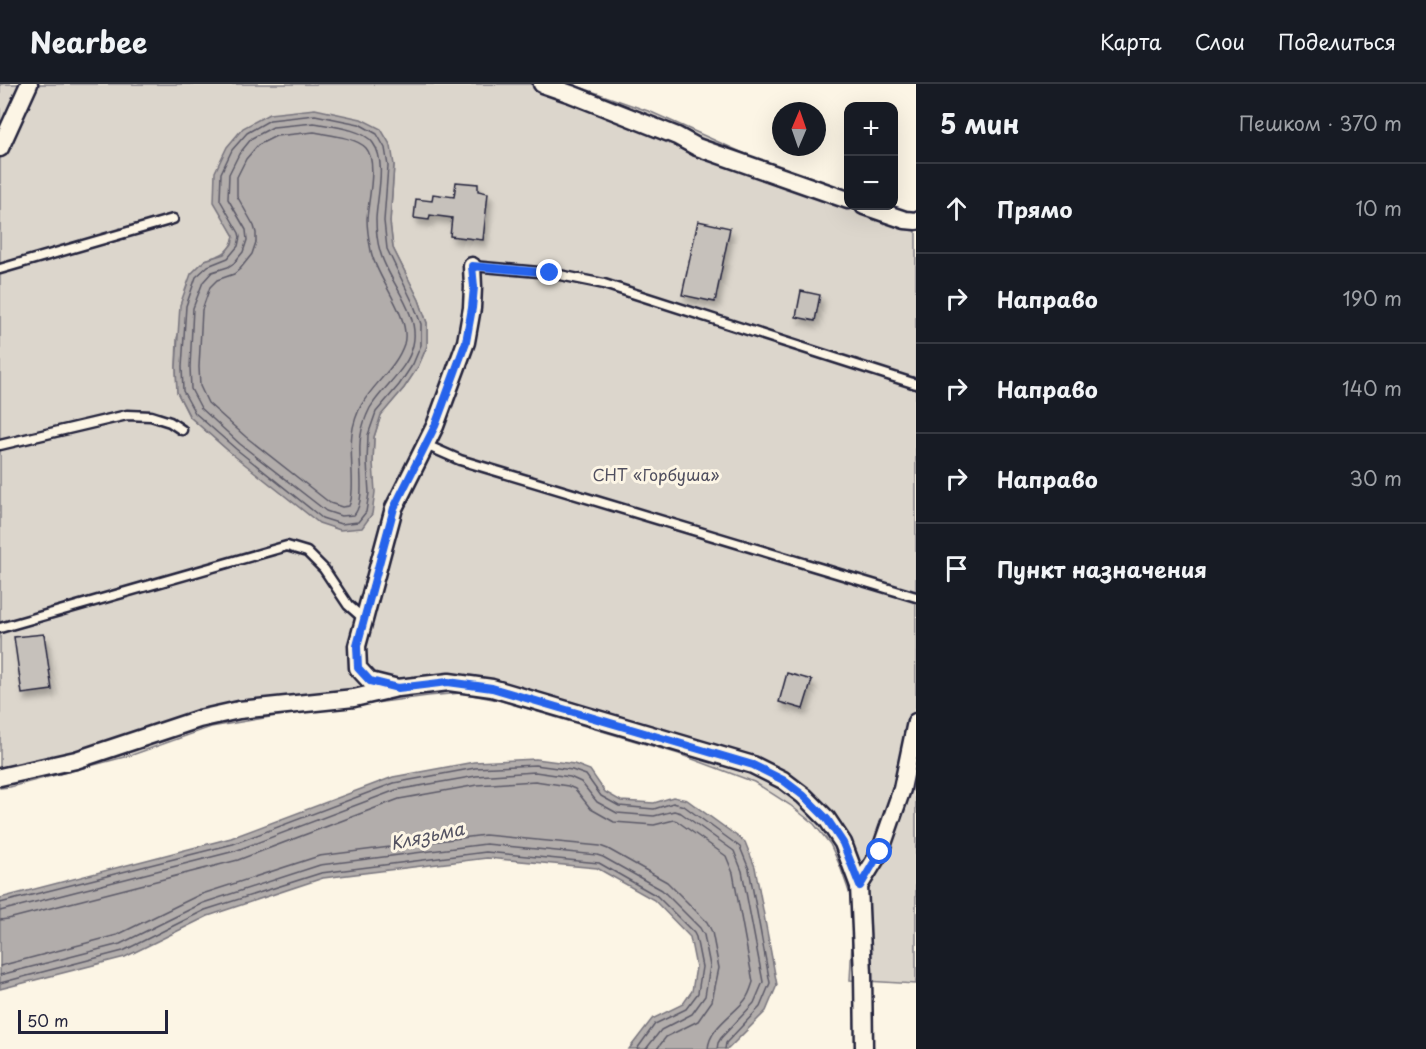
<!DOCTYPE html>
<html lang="ru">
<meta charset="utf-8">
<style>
:root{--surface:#171b24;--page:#20242c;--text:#f1f3f6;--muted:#9ea1a6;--line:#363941}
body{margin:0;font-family:"Playpen Sans",sans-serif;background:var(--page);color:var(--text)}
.controls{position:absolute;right:18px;top:18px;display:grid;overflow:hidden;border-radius:12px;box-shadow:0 6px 24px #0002}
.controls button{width:54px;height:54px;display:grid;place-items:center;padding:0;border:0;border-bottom:2px solid var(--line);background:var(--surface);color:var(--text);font:30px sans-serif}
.compass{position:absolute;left:772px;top:18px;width:54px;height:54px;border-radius:50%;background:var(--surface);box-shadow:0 6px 24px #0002;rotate:2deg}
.scale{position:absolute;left:18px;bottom:15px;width:150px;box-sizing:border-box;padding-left:6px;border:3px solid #22223b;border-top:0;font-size:16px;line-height:21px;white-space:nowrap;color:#22223b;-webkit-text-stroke:4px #fcf5e5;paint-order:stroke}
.stop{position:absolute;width:18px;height:18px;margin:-14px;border:4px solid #2563eb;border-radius:50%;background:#fff}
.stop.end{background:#2563eb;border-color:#fff;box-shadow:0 2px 6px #0008}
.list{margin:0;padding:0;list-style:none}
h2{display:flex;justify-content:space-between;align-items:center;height:78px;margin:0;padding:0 24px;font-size:26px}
h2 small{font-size:20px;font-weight:400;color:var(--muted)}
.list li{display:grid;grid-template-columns:39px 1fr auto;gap:18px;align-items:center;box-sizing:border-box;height:90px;padding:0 24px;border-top:2px solid var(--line)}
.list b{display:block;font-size:22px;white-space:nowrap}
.list em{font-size:20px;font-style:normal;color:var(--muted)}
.icon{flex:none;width:33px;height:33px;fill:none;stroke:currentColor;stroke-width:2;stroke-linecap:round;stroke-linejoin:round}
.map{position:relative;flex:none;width:916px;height:965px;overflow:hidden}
header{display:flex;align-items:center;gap:36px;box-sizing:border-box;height:84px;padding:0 30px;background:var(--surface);border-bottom:2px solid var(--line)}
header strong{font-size:28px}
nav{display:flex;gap:33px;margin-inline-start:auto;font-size:21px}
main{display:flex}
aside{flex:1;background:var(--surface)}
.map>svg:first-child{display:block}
.green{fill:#dcd6cc;stroke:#7f7c84;stroke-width:1.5;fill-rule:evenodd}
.water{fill:#b2adab;stroke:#78757e;stroke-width:1.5}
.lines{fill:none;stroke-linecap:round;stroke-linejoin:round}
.shore{stroke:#5c5a68;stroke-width:1.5}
.building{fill:#c6c1bb;stroke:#22223b;stroke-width:1.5;filter:url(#shadow)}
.lane-casing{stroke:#22223b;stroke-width:13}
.street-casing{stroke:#22223b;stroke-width:21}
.lane{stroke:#fcf5e5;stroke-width:8}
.street{stroke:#fcf5e5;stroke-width:16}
.route{stroke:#2563eb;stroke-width:8}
.labels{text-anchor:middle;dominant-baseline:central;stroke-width:6;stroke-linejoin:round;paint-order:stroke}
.park-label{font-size:16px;fill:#504f5f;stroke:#fcf5e5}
.water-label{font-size:18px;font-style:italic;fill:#545362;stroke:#fcf5e5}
</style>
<header>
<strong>Nearbee</strong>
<nav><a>Карта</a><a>Слои</a><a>Поделиться</a></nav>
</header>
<main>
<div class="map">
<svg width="916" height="965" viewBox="0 0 916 965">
<defs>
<filter id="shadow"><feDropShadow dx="3.5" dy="6" stdDeviation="3" flood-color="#0004"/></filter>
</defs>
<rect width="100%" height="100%" fill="#fcf5e5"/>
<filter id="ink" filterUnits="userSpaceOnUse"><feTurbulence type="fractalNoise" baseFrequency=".0167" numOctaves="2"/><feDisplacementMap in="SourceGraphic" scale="12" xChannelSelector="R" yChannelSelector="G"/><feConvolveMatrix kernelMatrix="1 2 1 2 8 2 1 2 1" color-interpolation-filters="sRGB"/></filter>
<g filter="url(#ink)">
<path class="green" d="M0,0H571L651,28L813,100L848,122H861L916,147V900L850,896L854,822L840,782L830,760L814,740L790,721L754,698L679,670L498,616L461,609L428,612L270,633L211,643L132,671L10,703L0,704ZM394,81L390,138L393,164L419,216L427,239V262L418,283L404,304L381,331L374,353L373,379L232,370L189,332L177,308L176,283L177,254L205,176C220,171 230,170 234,152L230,145Z"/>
<g class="water">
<polygon points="315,25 361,35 381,45 391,62 394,81 390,138 393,164 419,216 427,239 427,262 418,283 404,304 381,331 374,353 373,379 375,408 372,430 362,444 340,446 319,439 232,370 190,333 177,308 176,283 180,221 191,190 205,176 224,170 232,160 234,152 214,118 215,88 227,63 243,44 269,30"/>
<polygon points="536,675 574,680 590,686 605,708 621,717 654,719 673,713 687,716 745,758 755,783 777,901 766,927 728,965 629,965 652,935 683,920 692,907 696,883 690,853 654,816 597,784 487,774 323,794 208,832 125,873 0,905 0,814 231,754 393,693 474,678"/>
</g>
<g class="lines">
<g class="shore">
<polygon points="315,31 359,40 377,50 385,64 388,82 384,137 387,165 413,219 421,240 421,261 413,280 399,301 376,328 368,351 367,379 369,409 366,428 358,438 341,440 322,434 236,365 195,329 183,307 182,283 186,222 196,193 208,182 228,174 238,162 240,153 239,149 220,116 221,89 232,66 247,49 270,36"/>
<path d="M314,39C330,42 364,45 373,59C387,78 377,112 376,135C376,145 377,157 380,167C387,196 421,229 413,261C408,286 382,303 370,324C366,332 362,343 361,351C356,373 368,415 354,431L341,432L326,427L240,360L201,324L191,305L190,283L193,224L203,198L212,188L228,183L234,179L243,168L247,156L246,146L228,115L229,90L239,70L252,54L273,43Z"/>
<path d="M314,48C328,51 356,53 366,64C378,77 368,118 367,135C367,146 369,157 371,167C376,194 412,233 404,260C396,284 374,299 362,320C357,328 353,341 352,350C349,369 356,408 349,422L342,423L330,419L246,353L208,319L200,302L199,283L202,226L210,203L217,196L234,190L240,185L252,170L256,158V149L254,142L237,112V93L246,75L258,61L276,52Z"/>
<polyline points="0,819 233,760 394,699 475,684 535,681 572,686 586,691 601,712 619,722 654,725 673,719 684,722 740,763 749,785 770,899 760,923 726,959 725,965"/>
<polyline points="0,827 235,767 396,706 476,692 535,688 570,693 581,698 597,718 617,729 654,732 674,727 681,729 734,767 742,787 763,898 754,919 721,954 718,959 717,965"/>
<path d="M0,836L8,835L238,776L399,715L477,701L535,697L568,702L575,705L591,725L614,738L654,741L674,736L677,737L726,772L733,789L753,898C751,904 749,911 745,916C733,931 709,944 708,965"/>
<polyline points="0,882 117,851 199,811 319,772 485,751 600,762 608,765 667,798 707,838 712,848 719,884 712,917 698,937 666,953 657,965"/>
<polyline points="0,891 120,860 203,819 320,781 486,760 597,771 603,773 662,806 700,844 704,851 710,882 705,912 692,930 661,946 646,965"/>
<polyline points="0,899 123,867 205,826 321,789 486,768 599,779 657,812 694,849 696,853 702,883 698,909 686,925 655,940 637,965"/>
</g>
</g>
<g class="building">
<polygon points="456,98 478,100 478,107 488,109 483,156 450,152 452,134 430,131 429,136 414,134 416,115 432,117 433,110 454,113"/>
<polygon points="698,137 730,144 715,218 682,211"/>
<polygon points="801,207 820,211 815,237 796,233"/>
<polygon points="44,550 52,606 22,610 14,553"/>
<polygon points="787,589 812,596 803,625 779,618"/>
</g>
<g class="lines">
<defs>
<g id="lane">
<polyline points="472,182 550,189 604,200 916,300"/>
<polyline points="0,185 173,135"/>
<polyline points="0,361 127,331 151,332 170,338 182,346"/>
<polyline points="426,361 460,376 916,513"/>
<polyline points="0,544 287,462 307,468 324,485 348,521 364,535"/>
</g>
<g id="street">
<polyline points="542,0 571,10 677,52 697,63 848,116"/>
<polyline points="0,64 29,0"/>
<polyline points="864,122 905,136 916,137"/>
<polyline points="472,182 473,203 472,224 466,258 435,342 394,424 357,562 358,584 370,597 398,604 449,598 492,604 753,681 783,696 804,712 827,735 843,759 859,802 863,890 864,965"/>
<polyline points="0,693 76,676 199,635 239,626 354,614 393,605"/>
<polyline points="859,802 880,768 902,705 916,638"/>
</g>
</defs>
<use href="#lane" class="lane-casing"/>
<use href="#street" class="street-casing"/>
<use href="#lane" class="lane"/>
<use href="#street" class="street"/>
</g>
</g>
<g class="lines" filter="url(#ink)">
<polyline class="route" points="550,189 472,182 474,203 472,224 466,258 435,342 394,424 357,562 358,584 370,597 398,604 448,598 492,604 753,681 783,696 804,712 827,735 843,759 860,802 880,768"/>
</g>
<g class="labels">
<g class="park-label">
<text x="656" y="390">СНТ «Горбуша»</text>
</g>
<g class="water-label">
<text transform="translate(427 751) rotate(-12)">Клязьма</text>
</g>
</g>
</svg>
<div class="controls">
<button>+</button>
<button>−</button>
</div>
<svg class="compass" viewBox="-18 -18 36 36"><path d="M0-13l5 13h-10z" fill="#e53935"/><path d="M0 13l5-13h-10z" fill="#9ea1a6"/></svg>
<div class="scale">50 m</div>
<div class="stop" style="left:880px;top:768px"></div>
<div class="stop end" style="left:550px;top:189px"></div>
</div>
<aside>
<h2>5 мин<small>Пешком · 370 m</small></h2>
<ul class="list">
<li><svg class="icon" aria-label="ahead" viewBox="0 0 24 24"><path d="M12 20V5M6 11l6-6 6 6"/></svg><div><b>Прямо</b></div><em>10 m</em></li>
<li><svg class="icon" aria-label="right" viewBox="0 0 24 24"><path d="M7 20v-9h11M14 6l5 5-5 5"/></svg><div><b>Направо</b></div><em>190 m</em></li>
<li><svg class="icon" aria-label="right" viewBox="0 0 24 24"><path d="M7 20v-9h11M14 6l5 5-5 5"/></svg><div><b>Направо</b></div><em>140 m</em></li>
<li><svg class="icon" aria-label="right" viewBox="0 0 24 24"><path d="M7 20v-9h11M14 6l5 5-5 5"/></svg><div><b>Направо</b></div><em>30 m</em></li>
<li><svg class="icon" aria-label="arrive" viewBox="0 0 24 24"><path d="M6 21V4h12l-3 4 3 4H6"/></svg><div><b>Пункт назначения</b></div></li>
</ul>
</aside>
</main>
